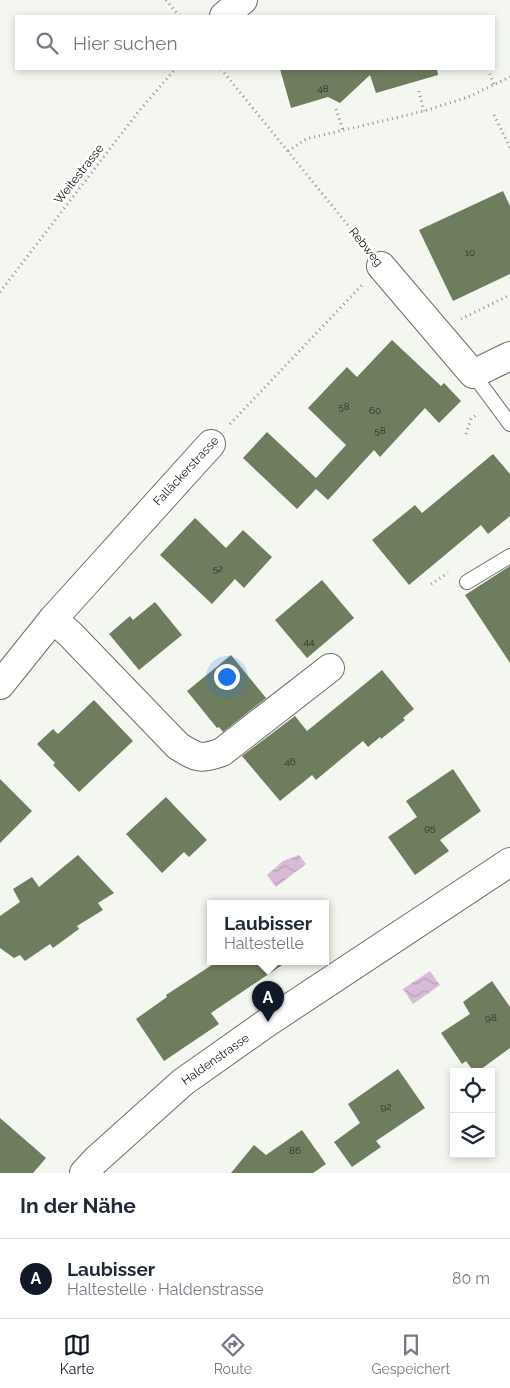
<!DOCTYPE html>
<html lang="de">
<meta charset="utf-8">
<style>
:root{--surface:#fff;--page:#f6f6f7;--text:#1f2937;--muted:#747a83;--line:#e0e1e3;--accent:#111827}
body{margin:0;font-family:Raleway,sans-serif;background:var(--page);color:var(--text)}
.controls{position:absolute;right:15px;bottom:15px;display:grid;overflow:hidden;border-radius:0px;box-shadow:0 2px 8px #0003}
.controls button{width:45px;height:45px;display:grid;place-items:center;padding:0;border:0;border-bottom:1px solid var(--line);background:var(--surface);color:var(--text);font:25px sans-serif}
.you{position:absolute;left:226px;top:676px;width:18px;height:18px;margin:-12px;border:4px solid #fff;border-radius:50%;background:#1a73e8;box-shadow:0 0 0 8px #1a73e833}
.badge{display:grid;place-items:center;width:32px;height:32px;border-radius:50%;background:var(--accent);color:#fff;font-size:16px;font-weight:700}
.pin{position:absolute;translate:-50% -41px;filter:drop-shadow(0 1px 2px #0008)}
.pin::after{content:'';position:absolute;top:26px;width:18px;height:15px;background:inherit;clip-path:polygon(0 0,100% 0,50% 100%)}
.popup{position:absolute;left:207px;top:900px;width:122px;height:65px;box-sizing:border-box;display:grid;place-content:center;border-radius:0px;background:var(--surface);filter:drop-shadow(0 1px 4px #0005);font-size:16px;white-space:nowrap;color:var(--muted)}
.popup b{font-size:19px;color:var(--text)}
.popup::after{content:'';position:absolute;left:50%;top:100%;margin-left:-10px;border:10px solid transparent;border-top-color:var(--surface)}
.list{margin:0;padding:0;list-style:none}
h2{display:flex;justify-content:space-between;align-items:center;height:65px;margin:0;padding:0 20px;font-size:21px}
h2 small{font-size:16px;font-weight:400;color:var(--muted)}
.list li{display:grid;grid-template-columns:32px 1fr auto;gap:15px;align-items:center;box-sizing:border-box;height:80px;padding:0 20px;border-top:1px solid var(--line)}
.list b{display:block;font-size:19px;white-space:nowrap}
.list p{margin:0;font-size:16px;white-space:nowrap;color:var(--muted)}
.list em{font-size:16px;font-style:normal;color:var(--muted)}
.icon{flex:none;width:28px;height:28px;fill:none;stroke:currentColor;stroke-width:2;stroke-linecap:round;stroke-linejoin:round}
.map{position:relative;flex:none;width:510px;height:1173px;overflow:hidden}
.search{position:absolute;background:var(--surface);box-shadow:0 2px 8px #0003;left:15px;right:15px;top:15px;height:55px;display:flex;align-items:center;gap:12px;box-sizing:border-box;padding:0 18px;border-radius:0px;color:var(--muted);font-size:19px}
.sheet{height:145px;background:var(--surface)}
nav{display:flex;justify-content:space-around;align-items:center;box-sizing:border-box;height:70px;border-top:1px solid var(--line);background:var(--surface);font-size:14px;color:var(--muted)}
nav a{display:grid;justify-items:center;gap:2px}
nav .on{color:var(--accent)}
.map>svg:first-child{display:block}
.water{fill:url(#water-waves)}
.building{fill:#6f7d5f}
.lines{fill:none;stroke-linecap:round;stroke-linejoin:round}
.service-casing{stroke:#6c6f69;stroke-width:16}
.minor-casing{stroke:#6c6f69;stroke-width:30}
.path{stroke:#8e918c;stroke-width:3;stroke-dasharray:1 4;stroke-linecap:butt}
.service{stroke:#fff;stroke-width:14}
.minor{stroke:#fff;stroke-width:28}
.labels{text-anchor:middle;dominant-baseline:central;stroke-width:5;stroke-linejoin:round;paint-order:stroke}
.number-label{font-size:10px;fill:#292e24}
.street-label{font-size:12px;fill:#121311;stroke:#fff}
</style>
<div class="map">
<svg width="510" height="1173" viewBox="0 0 510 1173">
<defs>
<pattern id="water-waves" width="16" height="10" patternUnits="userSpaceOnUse" patternTransform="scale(1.25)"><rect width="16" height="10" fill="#d7bbd7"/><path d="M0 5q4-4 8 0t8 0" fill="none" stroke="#b8a0b8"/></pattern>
</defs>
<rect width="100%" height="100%" fill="#f3f7f0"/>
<g class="water">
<polygon points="299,855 306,864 276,887 267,875 283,861"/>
<polygon points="430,971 440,985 413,1004 403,989"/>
</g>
<g class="building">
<polygon points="280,69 437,69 438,75 376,93 370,75 340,103 328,97 291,108"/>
<polygon points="503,191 510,206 510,274 453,301 419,230"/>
<polygon points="392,340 441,386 444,383 461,401 439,423 425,408 380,457 374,450 328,500 316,489 297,509 243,458 267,432 316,478 346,445 308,408 347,367 357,377"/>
<polygon points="493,454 510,474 510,516 488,534 481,525 409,585 372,540 415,505 422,513"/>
<polygon points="195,518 226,548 243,530 272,557 244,588 235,579 212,604 160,555"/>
<polygon points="510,566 510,663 465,595"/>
<polygon points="322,580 354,618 307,658 275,620"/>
<polygon points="155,602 182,635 139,670 109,634 130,616 133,620"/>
<polygon points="231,655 266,698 223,732 219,727 217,728 187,691"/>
<polygon points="382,670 414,709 403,718 405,720 381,739 380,737 368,747 363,741 316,780 312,775 280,801 242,756 295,716 307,731"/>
<polygon points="94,700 133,741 79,792 53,765 55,763 37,744 53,729 58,734"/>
<polygon points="453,769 481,811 440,840 449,851 415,875 388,837 417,817 406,801"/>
<polygon points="0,779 32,811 0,843"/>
<polygon points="166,797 207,840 189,857 184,852 162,873 126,834"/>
<polygon points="78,855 114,893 98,903 103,910 77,926 79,929 53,948 50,944 25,961 20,955 14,958 0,948 0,916 20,902 13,889 32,877 39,887"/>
<polygon points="218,961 288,961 211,1013 219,1024 164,1061 136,1019 167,997 166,995"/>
<polygon points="492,981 510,1007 510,1048 477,1072 474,1072 466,1061 462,1064 441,1033 470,1014 463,1002"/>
<polygon points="398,1069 425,1108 376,1141 381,1147 352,1167 334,1142 360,1123 348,1104"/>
<polygon points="0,1118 46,1158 33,1173 0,1173"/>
<polygon points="302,1130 326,1164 313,1173 231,1173 254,1145 266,1155"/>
</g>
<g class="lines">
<defs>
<g id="service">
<polyline points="473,374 510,424"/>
<polyline points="467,582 510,556"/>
</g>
<g id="minor">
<polyline points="224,16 243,0"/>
<polyline points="381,266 473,374 510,356"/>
<path d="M53,619L70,634L178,746C197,758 201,760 222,752L330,668"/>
<polyline points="0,685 53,619 211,444"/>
<path id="s1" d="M84,1173L96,1160L183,1082L268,1022L510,862"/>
</g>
</defs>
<use href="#service" class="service-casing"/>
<use href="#minor" class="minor-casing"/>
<g class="path">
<polyline points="166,0 179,16"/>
<polyline points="468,15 468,16"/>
<polyline points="221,69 364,245"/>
<polyline points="488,69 494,85"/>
<polyline points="419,91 424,111"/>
<polyline points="336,109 343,130"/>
<polyline points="494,115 510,148"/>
<polyline points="288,151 306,139 424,111 468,97 510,77"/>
<polyline points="0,292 139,111 175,69"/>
<polyline points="461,319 510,295"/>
<polyline points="230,424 362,285"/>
<polyline points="466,434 471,419 478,414"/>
<polyline points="431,584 448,573"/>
</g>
<use href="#service" class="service"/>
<use href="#minor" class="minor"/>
</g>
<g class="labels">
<g class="number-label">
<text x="323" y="88">48</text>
<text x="470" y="252">10</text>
<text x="344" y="406">58</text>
<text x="375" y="410">60</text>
<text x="380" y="430">58</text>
<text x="218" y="568">52</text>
<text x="309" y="641">44</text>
<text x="290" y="761">46</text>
<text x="430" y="827">95</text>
<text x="491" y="1017">98</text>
<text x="386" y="1106">92</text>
<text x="295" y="1150">86</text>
</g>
<g class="street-label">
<text transform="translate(79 174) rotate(-52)">Weitestrasse</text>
<text transform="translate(366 247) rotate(51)">Rebweg</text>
<text transform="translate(186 471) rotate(-47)">Falläckerstrasse</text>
<text stroke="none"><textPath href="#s1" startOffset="174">Haldenstrasse</textPath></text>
</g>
</g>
</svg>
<div class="controls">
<button><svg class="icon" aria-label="locate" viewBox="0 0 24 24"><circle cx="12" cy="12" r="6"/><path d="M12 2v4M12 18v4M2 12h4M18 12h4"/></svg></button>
<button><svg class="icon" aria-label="layers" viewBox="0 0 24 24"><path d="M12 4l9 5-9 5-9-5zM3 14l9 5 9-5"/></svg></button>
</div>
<div class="you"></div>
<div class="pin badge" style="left:268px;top:1022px">A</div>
<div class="popup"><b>Laubisser</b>Haltestelle</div>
<div class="search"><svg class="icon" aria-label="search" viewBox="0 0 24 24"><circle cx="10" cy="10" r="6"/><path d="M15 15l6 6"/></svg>Hier suchen</div>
</div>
<section class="sheet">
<h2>In der Nähe<small></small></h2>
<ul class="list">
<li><span class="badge">A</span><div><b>Laubisser</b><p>Haltestelle · Haldenstrasse</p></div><em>80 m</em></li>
</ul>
</section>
<nav>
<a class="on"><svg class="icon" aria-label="map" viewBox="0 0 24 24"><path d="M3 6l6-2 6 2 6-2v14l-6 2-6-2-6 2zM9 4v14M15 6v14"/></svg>Karte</a>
<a><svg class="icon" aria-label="directions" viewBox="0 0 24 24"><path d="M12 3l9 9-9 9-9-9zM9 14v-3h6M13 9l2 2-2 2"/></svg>Route</a>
<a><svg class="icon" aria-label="saved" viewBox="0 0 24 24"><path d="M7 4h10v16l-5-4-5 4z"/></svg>Gespeichert</a>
</nav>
